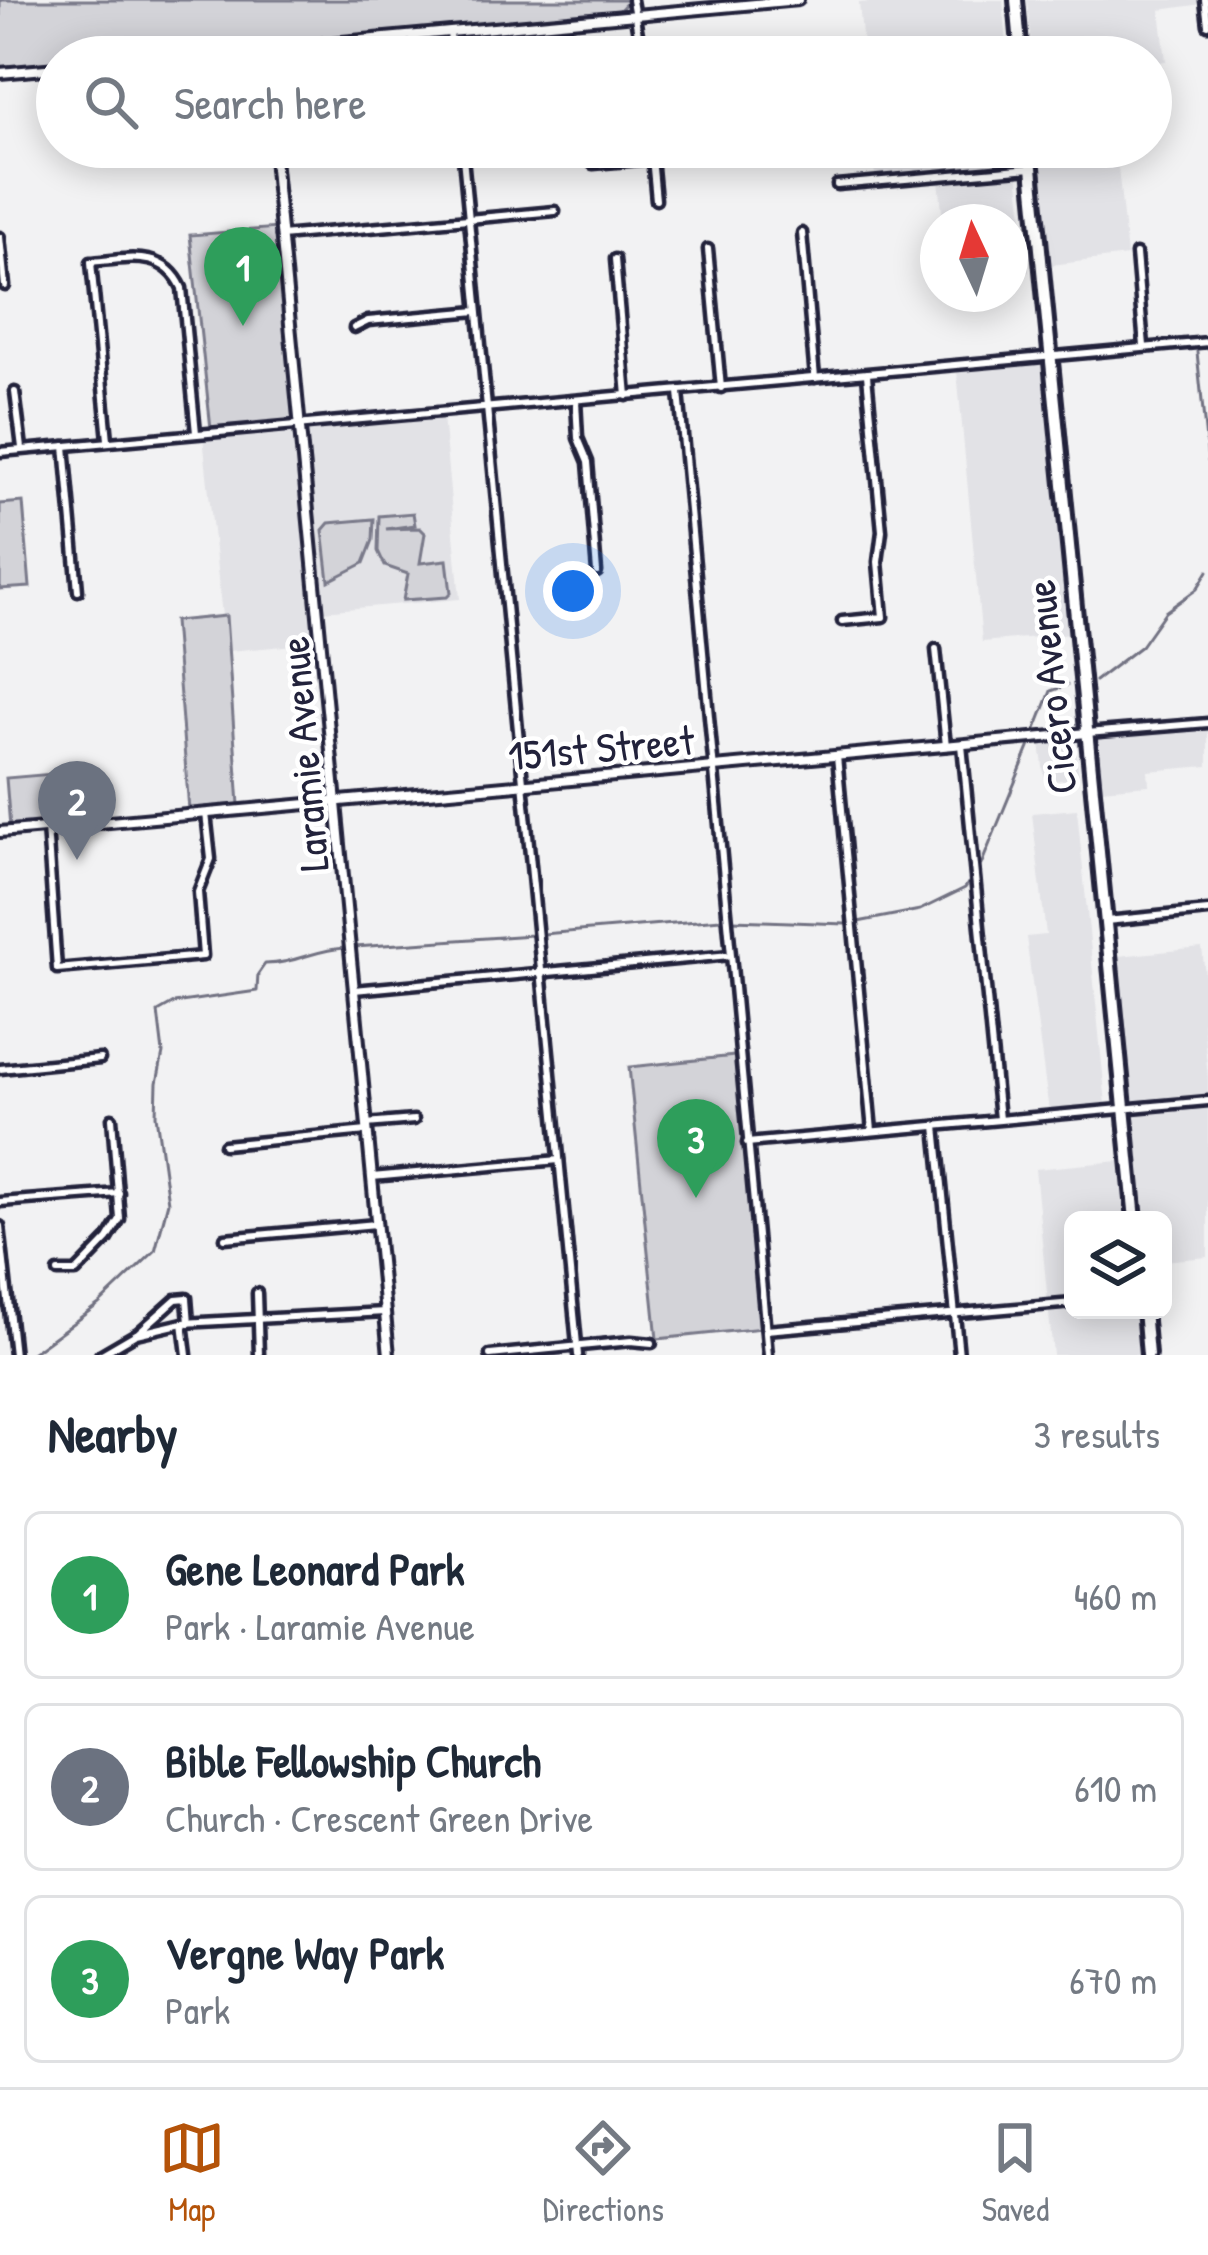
<!DOCTYPE html>
<meta charset="utf-8">
<style>
:root{--surface:#fff;--page:#f6f6f7;--text:#1f2937;--muted:#747a83;--line:#e0e1e3;--accent:#b45309}
body{margin:0;font-family:"Patrick Hand",sans-serif;background:var(--page);color:var(--text)}
.controls{position:absolute;right:36px;bottom:36px;display:grid;overflow:hidden;border-radius:18px;box-shadow:0 6px 30px #0003}
.controls button{width:108px;height:108px;display:grid;place-items:center;padding:0;border:0;border-bottom:3px solid var(--line);background:var(--surface);color:var(--text);font:60px sans-serif}
.compass{position:absolute;left:920px;top:204px;width:108px;height:108px;border-radius:50%;background:var(--surface);box-shadow:0 6px 30px #0003;rotate:356deg}
.you{position:absolute;left:573px;top:591px;width:42px;height:42px;margin:-30px;border:9px solid #fff;border-radius:50%;background:#1a73e8;box-shadow:0 0 0 18px #1a73e833}
.badge{display:grid;place-items:center;width:78px;height:78px;border-radius:50%;background:var(--accent);color:#fff;font-size:39px;font-weight:700}
.pin{position:absolute;translate:-50% -99px;filter:drop-shadow(0 3px 6px #0008)}
.pin::after{content:'';position:absolute;top:63px;width:42px;height:36px;background:inherit;clip-path:polygon(0 0,100% 0,50% 100%)}
.list{margin:0;padding:0;list-style:none}
h2{display:flex;justify-content:space-between;align-items:center;height:156px;margin:0;padding:0 48px;font-size:51px}
h2 small{font-size:39px;font-weight:400;color:var(--muted)}
.list li{display:grid;grid-template-columns:78px 1fr auto;gap:36px;align-items:center;box-sizing:border-box;height:168px;margin:0 24px 24px;padding:0 24px;border:3px solid var(--line);border-radius:18px}
.list b{display:block;font-size:45px;white-space:nowrap}
.list p{margin:0;font-size:39px;white-space:nowrap;color:var(--muted)}
.list em{font-size:39px;font-style:normal;color:var(--muted)}
.icon{flex:none;width:66px;height:66px;fill:none;stroke:currentColor;stroke-width:2;stroke-linecap:round;stroke-linejoin:round}
.map{position:relative;flex:none;width:1208px;height:1355px;overflow:hidden}
.search{position:absolute;background:var(--surface);box-shadow:0 6px 30px #0003;left:36px;right:36px;top:36px;height:132px;display:flex;align-items:center;gap:30px;box-sizing:border-box;padding:0 42px;border-radius:66px;color:var(--muted);font-size:45px}
.sheet{height:732px;background:var(--surface)}
nav{display:flex;justify-content:space-around;align-items:center;box-sizing:border-box;height:168px;border-top:3px solid var(--line);background:var(--surface);font-size:33px;color:var(--muted)}
nav a{display:grid;justify-items:center;gap:6px}
nav .on{color:var(--accent)}
.map>svg:first-child{display:block}
.built{fill:#e2e2e6}
.green{fill:#d3d3d8;stroke:#7a7a8a;stroke-width:3}
.lines{fill:none;stroke-linecap:round;stroke-linejoin:round}
.stream{stroke:#727282;stroke-width:3}
.minor-casing{stroke:#22223b;stroke-width:15}
.tertiary-casing{stroke:#22223b;stroke-width:16}
.secondary-casing{stroke:#22223b;stroke-width:16}
.primary-casing{stroke:#22223b;stroke-width:20}
.minor{stroke:#fff;stroke-width:6}
.tertiary{stroke:#fff;stroke-width:8}
.secondary{stroke:#fff;stroke-width:8}
.primary{stroke:#fff;stroke-width:10}
.labels{text-anchor:middle;dominant-baseline:central;stroke-width:9;stroke-linejoin:round;paint-order:stroke}
.street-label{font-size:42px;fill:#22223b;stroke:#fff}
</style>
<div class="map">
<svg width="1208" height="1355" viewBox="0 0 1208 1355">
<rect width="100%" height="100%" fill="#f2f2f3"/>
<filter id="ink" filterUnits="userSpaceOnUse"><feTurbulence type="fractalNoise" baseFrequency=".00833" numOctaves="2"/><feDisplacementMap in="SourceGraphic" scale="24" xChannelSelector="R" yChannelSelector="G"/><feConvolveMatrix kernelMatrix="1 2 1 2 8 2 1 2 1" color-interpolation-filters="sRGB"/></filter>
<g filter="url(#ink)">
<g class="built">
<polygon points="896,0 1003,0 1008,57 864,57 859,3"/>
<polygon points="1027,0 1201,0 1202,4 1160,10 1166,61 1151,63 1151,57 1032,57"/>
<polygon points="872,147 1016,147 1018,165 875,176"/>
<polygon points="1040,147 1116,147 1127,256 1051,265"/>
<polygon points="1018,172 1029,272 1010,275 1010,222 943,222 939,179"/>
<polygon points="1042,352 1070,634 982,642 956,360"/>
<polygon points="443,416 460,599 322,611 305,429"/>
<polygon points="288,430 294,434 316,643 229,651 226,617 222,616 203,437"/>
<polygon points="1208,727 1208,766 1148,771 1149,785 1101,789 1097,736"/>
<polygon points="1075,740 1079,778 1045,782 1040,743"/>
<polygon points="1077,809 1107,1115 1050,1119 1026,937 1046,935 1032,813"/>
<polygon points="1202,948 1208,1001 1208,1018 1203,1019 1208,1078 1208,1257 1163,1261 1163,1220 1144,1220 1118,956"/>
<polygon points="1119,1161 1125,1220 1073,1220 1073,1310 1134,1310 1138,1355 1053,1355 1035,1169"/>
</g>
<g class="green">
<polygon points="0,0 629,0 618,12 115,57 57,57 57,62 0,67"/>
<polygon points="277,228 294,418 290,423 211,429 190,235"/>
<polygon points="23,502 30,587 0,589 0,504"/>
<polygon points="413,513 415,525 386,529 420,528 425,533 420,563 447,560 451,593 447,597 403,600 408,574 385,566 378,551 379,516"/>
<polygon points="374,519 373,540 364,563 329,581 323,530 329,523"/>
<polygon points="226,616 239,805 189,810 174,621"/>
<polygon points="52,774 56,822 10,827 6,778"/>
<polygon points="735,1056 763,1328 657,1339 629,1067"/>
</g>
<g class="lines">
<g class="stream">
<polyline points="1197,352 1208,461"/>
<polyline points="1095,681 1141,646 1165,612 1197,589 1208,571"/>
<polyline points="1034,734 1051,691 1067,685"/>
<polyline points="981,865 1031,743"/>
<polyline points="732,920 846,924"/>
<polyline points="858,922 920,910 965,888 968,883"/>
<polyline points="543,934 721,919"/>
<polyline points="355,947 532,935"/>
<path d="M29,1355L99,1304L155,1251L168,1202L156,1115L157,1083L163,1053L158,1012L174,1003L257,991L258,974L265,964C294,964 316,949 345,948"/>
</g>
<defs>
<g id="minor">
<polyline points="632,0 642,57"/>
<polyline points="1205,0 1208,25"/>
<polyline points="450,32 452,57"/>
<polyline points="462,147 578,1355"/>
<polyline points="651,147 656,200"/>
<polyline points="593,164 724,153"/>
<polyline points="837,185 1032,168"/>
<polyline points="802,233 815,378"/>
<polyline points="281,236 555,211"/>
<polyline points="0,237 5,286"/>
<polyline points="708,249 721,388"/>
<polyline points="1136,254 1144,346"/>
<polyline points="615,259 627,396"/>
<polyline points="354,328 368,321 477,311"/>
<polyline points="15,392 22,448"/>
<polyline points="679,392 768,1355"/>
<polyline points="576,401 578,438 588,462 597,572"/>
<path d="M108,440L91,262C127,259 164,249 182,288L196,433"/>
<polyline points="65,446 78,591"/>
<polyline points="0,452 1208,342"/>
<polyline points="842,621 883,617 878,562 882,531 867,375"/>
<polyline points="936,649 946,746"/>
<polyline points="1087,733 1208,723"/>
<polyline points="962,745 999,1119"/>
<polyline points="837,756 872,1131"/>
<polyline points="47,827 57,969 203,956 198,892 211,859 206,813"/>
<polyline points="1106,921 1208,911"/>
<polyline points="354,990 730,955"/>
<polyline points="0,1069 100,1059"/>
<polyline points="366,1124 414,1120"/>
<polyline points="936,1126 959,1355"/>
<polyline points="747,1143 1208,1101"/>
<polyline points="224,1145 367,1131"/>
<polyline points="372,1177 559,1160"/>
<polyline points="0,1202 119,1193"/>
<polyline points="0,1226 14,1355"/>
<polyline points="225,1238 376,1224"/>
<polyline points="58,1272 76,1272 108,1239 120,1219 112,1118"/>
<polyline points="257,1293 259,1355"/>
<polyline points="183,1323 187,1355"/>
<polyline points="766,1330 1073,1303"/>
<polyline points="139,1332 176,1299 187,1298 189,1323"/>
<polyline points="100,1355 136,1334 183,1323 385,1312"/>
<polyline points="490,1355 631,1341 652,1343"/>
</g>
<g id="tertiary">
<polyline points="273,147 389,1355"/>
<polyline points="0,832 1087,733"/>
</g>
<g id="secondary">
<polyline points="179,57 798,0"/>
<polyline points="0,73 57,68"/>
</g>
<g id="primary">
<polyline points="1016,0 1021,57"/>
<polyline points="1030,147 1135,1220"/>
<polyline points="1144,1310 1148,1355"/>
</g>
</defs>
<use href="#minor" class="minor-casing"/>
<use href="#tertiary" class="tertiary-casing"/>
<use href="#secondary" class="secondary-casing"/>
<use href="#primary" class="primary-casing"/>
<use href="#minor" class="minor"/>
<use href="#tertiary" class="tertiary"/>
<use href="#secondary" class="secondary"/>
<use href="#primary" class="primary"/>
</g>
</g>
<g class="labels">
<g class="street-label">
<text transform="translate(1050 687) rotate(-96)">Cicero Avenue</text>
<text transform="translate(601 747) rotate(-5)">151st Street</text>
<text transform="translate(303 754) rotate(-95)">Laramie Avenue</text>
</g>
</g>
</svg>
<div class="controls">
<button><svg class="icon" aria-label="layers" viewBox="0 0 24 24"><path d="M12 4l9 5-9 5-9-5zM3 14l9 5 9-5"/></svg></button>
</div>
<svg class="compass" viewBox="-18 -18 36 36"><path d="M0-13l5 13h-10z" fill="#e53935"/><path d="M0 13l5-13h-10z" fill="#747a83"/></svg>
<div class="you"></div>
<div class="pin badge" style="left:243px;top:326px;background:#2e9e5b">1</div>
<div class="pin badge" style="left:77px;top:860px;background:#6b7280">2</div>
<div class="pin badge" style="left:696px;top:1198px;background:#2e9e5b">3</div>
<div class="search"><svg class="icon" aria-label="search" viewBox="0 0 24 24"><circle cx="10" cy="10" r="6"/><path d="M15 15l6 6"/></svg>Search here</div>
</div>
<section class="sheet">
<h2>Nearby<small>3 results</small></h2>
<ul class="list">
<li><span class="badge" style="background:#2e9e5b">1</span><div><b>Gene Leonard Park</b><p>Park · Laramie Avenue</p></div><em>460 m</em></li>
<li><span class="badge" style="background:#6b7280">2</span><div><b>Bible Fellowship Church</b><p>Church · Crescent Green Drive</p></div><em>610 m</em></li>
<li><span class="badge" style="background:#2e9e5b">3</span><div><b>Vergne Way Park</b><p>Park</p></div><em>670 m</em></li>
</ul>
</section>
<nav>
<a class="on"><svg class="icon" aria-label="map" viewBox="0 0 24 24"><path d="M3 6l6-2 6 2 6-2v14l-6 2-6-2-6 2zM9 4v14M15 6v14"/></svg>Map</a>
<a><svg class="icon" aria-label="directions" viewBox="0 0 24 24"><path d="M12 3l9 9-9 9-9-9zM9 14v-3h6M13 9l2 2-2 2"/></svg>Directions</a>
<a><svg class="icon" aria-label="saved" viewBox="0 0 24 24"><path d="M7 4h10v16l-5-4-5 4z"/></svg>Saved</a>
</nav>
